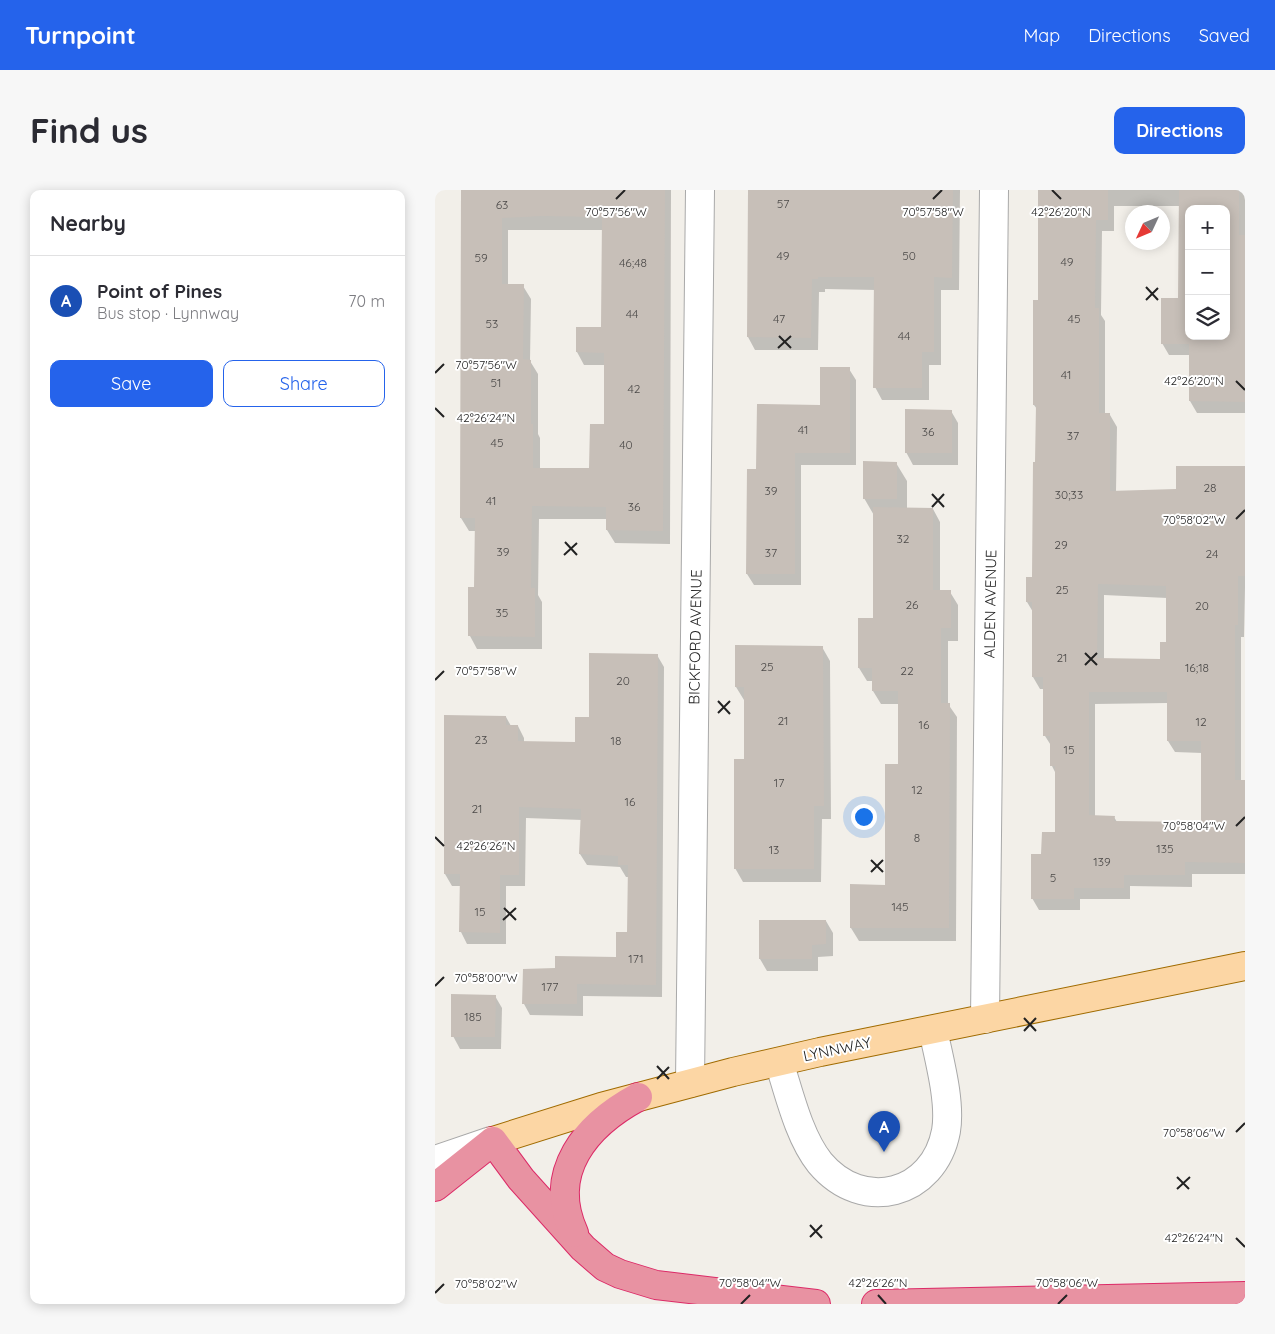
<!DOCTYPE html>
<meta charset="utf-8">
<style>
:root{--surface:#fff;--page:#f7f7f7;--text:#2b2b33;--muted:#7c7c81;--line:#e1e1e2;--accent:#2563eb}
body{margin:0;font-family:Quicksand,sans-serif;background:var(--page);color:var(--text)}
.controls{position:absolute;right:15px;top:15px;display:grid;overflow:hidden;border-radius:10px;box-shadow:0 2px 12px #0003}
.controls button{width:45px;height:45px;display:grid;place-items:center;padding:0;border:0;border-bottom:1px solid var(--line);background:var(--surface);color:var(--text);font:25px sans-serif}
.compass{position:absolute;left:690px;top:15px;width:45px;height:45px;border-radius:50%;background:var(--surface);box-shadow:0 2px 12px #0003;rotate:226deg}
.you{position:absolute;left:428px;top:626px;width:18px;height:18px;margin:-12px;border:4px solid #fff;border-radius:50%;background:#1a73e8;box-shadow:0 0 0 8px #1a73e833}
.badge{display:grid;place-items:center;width:32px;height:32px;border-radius:50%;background:var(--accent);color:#fff;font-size:16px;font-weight:700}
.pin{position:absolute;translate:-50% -41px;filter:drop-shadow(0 1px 2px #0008)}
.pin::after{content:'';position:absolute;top:26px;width:18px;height:15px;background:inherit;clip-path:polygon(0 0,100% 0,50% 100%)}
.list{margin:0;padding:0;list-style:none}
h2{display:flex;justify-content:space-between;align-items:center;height:65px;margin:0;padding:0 20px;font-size:21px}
h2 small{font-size:16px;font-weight:400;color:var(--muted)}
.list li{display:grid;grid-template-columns:32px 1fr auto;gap:15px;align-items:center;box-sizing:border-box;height:90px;padding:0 20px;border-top:1px solid var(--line)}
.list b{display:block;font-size:19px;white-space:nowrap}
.list p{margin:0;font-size:16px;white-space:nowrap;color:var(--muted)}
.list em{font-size:16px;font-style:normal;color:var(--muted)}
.actions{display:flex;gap:10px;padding:15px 20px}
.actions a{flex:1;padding:11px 0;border:1px solid var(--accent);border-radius:10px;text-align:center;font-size:18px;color:var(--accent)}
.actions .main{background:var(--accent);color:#fff}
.icon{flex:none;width:28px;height:28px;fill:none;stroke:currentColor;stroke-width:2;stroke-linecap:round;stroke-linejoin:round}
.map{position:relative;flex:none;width:810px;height:1114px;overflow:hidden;border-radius:10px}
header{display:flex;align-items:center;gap:30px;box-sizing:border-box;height:70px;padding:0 25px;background:var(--accent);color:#fff}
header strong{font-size:24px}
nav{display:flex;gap:28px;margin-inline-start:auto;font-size:18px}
.intro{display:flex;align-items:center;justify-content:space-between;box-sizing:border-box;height:120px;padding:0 30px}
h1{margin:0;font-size:35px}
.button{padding:12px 22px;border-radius:10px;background:var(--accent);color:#fff;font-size:18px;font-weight:700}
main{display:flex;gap:30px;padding:0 30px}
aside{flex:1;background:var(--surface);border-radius:10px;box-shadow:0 2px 12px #0003}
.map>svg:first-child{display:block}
.shadow{fill:#0003;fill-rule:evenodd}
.building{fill:#c7bfb8;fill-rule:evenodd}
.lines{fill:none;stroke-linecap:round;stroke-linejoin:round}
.minor-casing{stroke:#a9a9a9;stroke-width:30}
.major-casing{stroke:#a06b00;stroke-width:30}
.highway-casing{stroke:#dc2a67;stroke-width:30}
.minor{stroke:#fff;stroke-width:28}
.major{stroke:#fcd6a4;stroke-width:28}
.highway{stroke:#e892a2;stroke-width:28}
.ticks{fill:none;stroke:#222;stroke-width:2}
.labels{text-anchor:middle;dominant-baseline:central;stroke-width:4;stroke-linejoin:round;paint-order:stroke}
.number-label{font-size:12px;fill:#4b4948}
.street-label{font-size:15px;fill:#222;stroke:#fff}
.ticks-label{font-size:12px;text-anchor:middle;fill:#222;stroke:#fff;stroke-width:4;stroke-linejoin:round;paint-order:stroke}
</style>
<header>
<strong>Turnpoint</strong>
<nav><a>Map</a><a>Directions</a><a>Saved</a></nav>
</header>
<div class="intro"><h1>Find us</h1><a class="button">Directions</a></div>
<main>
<aside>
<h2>Nearby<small></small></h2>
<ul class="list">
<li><span class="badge" style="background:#1a4fb4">A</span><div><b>Point of Pines</b><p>Bus stop · Lynnway</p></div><em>70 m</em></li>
</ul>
<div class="actions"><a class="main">Save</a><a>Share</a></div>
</aside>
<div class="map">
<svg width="810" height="1114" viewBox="0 0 810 1114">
<rect width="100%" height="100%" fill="#f2efe9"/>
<g class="shadow">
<path d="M27,0H236L235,354L180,353L172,340V329H104L103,405L107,412V459H42L35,446L41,398V341H34L26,328ZM73,40H168L167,138H142V162L149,175H170V236L156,279H105V248L103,244V184L95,171L96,109L88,96H73Z"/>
<polygon points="314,0 525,0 524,100 506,100 506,175 494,175 494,210 447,210 440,197 441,100 390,99 390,102 384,102 383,160 320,160 313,147"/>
<path d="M605,0H810V223H762L755,211V165H734L727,153L745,109V16H679V41H667L666,125L670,131V225H675L682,237L681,302L742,300L810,277V398L809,447H806V591H810V684H757V697L695,696V709H645V720H604L597,708L608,665L621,643V584L617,576V557L610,546V499H605L598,487V422L592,412L598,388L602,273V219L599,215L604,111ZM754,19H791V146H754ZM669,405L732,408V453L726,471L669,469ZM733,513V551L740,562L767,563V633L682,632L679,627H660V514Z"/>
<polygon points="414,179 421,190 421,275 366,275 366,395 319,395 312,384 322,280 386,216"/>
<polygon points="516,221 523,233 523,275 478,275 471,262"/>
<polygon points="461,273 472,291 472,319 498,319 505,332 505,402 515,402 523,415 523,451 513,451 513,514 522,527 521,751 424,751 416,738 451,696 465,575 464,514 446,514 438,501 438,491 432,491 424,478 440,430 440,327 429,308"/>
<polygon points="387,457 395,471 396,629 387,629 386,692 308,692 300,678 311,570 311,510 309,510 301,497"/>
<polygon points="222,465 229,477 227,807 148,806 148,826 95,825 89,814 121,780 182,768 193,743 194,687 191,687 185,677 152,675 145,664 147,630 91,628 90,696 71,696 71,754 32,754 26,742 26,696 17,696 10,684 10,527 71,527 76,536 83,536 89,548 89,553 141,553 155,528"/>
<polygon points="391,731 398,743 398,766 383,767 383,781 332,781 325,769"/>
<polygon points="60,806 67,818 66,859 25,859 18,846"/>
</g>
<g class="building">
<path d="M26,0H230L228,341L171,340V317L97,316L96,398H100V447L33,446V397H39L40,328H25ZM107,26L167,27L166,137H141V162L169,163V234H155L154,278H98V234H96V170L88,169L89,94H67V28Z"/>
<polygon points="313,0 518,0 517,88 499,87 499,162 487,162 487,198 438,198 439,87 383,87 383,89 377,89 376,148 312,147"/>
<path d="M603,0H673V30H661L660,118H664V223H675V301L741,299V276H810V386H803V435H800V590H810V673L750,672V685H689V698H639V709H596V664H606L607,642H620V576H615V546H608V487H597V412H591V387H597L598,272H600L601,215H598V110H603ZM663,394L731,396V452H725V469L662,468ZM654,502H732V551H766V632L679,631L680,626L654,625Z"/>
<path d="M744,0H804V45H810V212L754,211V154H726V108H743ZM754,19H791V146H754Z"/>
<polygon points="385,177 415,177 415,263 360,263 360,384 311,384 312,279 321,279 322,214 385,215"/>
<polygon points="470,219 517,220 517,263 470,263"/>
<polygon points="428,271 462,272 462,309 428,309"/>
<polygon points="438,317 498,318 498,400 516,400 516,438 506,438 506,513 515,513 514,738 415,738 415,694 450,695 450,574 463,574 463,501 437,501 437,478 423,478 423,428 438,428"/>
<polygon points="300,455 388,456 389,616 379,616 379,679 299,679 299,569 309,569 309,497 300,497"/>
<polygon points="154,463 223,464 221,795 142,794 142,814 87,814 88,779 120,778 120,766 181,767 181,742 192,742 193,675 183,675 183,666 144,664 146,619 84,617 84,685 65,685 65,743 24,742 25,684 9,684 9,525 71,526 71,535 83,535 83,551 140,552 140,527 154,527"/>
<polygon points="324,730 391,730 391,754 377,755 377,769 324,769"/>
<polygon points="16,804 61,805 60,847 16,847"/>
</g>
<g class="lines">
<defs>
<g id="minor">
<polyline points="550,829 559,0"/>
<path d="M344,872C354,903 364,947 385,973C428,1024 499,1005 511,941C516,912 504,869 498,840"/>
<polyline points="255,893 265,0"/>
<polyline points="0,970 56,951"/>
</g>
<polyline id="major" points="58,951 166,917 298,882 385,862 810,776"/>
<g id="highway">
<polyline points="0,997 58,951 86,989 148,1058 170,1077 185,1084 221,1095 381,1114"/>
<path d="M139,1043C111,982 151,935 203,907"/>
<polyline points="441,1114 810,1106"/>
</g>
</defs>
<use href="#minor" class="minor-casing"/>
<use href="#major" class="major-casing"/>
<use href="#highway" class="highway-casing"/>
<use href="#minor" class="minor"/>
<use href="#major" class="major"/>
<use href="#highway" class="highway"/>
</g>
<path class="ticks" d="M617,0L626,9M181,9L190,0M498,9L507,0M711,97L723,110M711,110L723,98M344,146L356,158M343,158L356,146M0,183L9,174M801,191L810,200M0,218L9,227M497,304L509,317M497,317L509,304M801,329L810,320M130,352L142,365M129,365L142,353M650,463L662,475M650,475L662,463M0,490L9,481M283,511L295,524M283,523L295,511M801,636L810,627M0,647L9,656M436,670L448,682M436,682L448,670M69,718L81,730M68,730L81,718M0,796L9,787M589,828L601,841M589,841L601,828M222,876L234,889M222,889L234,877M801,942L810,933M742,987L754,999M742,999L755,987M375,1035L387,1048M375,1047L387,1035M801,1048L810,1057M0,1103L9,1094M443,1105L451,1114M306,1114L315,1105M623,1114L632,1105"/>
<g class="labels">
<g class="number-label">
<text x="348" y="13">57</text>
<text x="67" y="14">63</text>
<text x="348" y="65">49</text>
<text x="474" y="65">50</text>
<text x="46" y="67">59</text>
<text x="632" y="71">49</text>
<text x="198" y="72">46;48</text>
<text x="197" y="123">44</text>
<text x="344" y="128">47</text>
<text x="639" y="128">45</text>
<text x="57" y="133">53</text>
<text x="469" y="145">44</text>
<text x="631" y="184">41</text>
<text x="61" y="192">51</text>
<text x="199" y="198">42</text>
<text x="368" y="239">41</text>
<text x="493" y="241">36</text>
<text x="638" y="245">37</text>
<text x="62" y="252">45</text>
<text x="191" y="254">40</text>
<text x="775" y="297">28</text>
<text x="336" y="300">39</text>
<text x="634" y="304">30;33</text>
<text x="56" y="310">41</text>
<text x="199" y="316">36</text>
<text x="468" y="348">32</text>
<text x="626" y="354">29</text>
<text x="68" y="361">39</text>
<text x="336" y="362">37</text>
<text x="777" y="363">24</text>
<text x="627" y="399">25</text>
<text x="477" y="414">26</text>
<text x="767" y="415">20</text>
<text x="67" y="422">35</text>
<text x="627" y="467">21</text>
<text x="332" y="476">25</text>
<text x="762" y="477">16;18</text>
<text x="472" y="480">22</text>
<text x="188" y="490">20</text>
<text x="348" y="530">21</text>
<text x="766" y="531">12</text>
<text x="489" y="534">16</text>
<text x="46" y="549">23</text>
<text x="181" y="550">18</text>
<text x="634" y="559">15</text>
<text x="344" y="592">17</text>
<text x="482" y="599">12</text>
<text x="195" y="611">16</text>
<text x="42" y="618">21</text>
<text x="482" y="647">8</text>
<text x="730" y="658">135</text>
<text x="339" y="659">13</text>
<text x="667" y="671">139</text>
<text x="618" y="687">5</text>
<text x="465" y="716">145</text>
<text x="45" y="721">15</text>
<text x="201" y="768">171</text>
<text x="115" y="796">177</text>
<text x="38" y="826">185</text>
</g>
<g class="street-label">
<text transform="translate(555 414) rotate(-89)">ALDEN AVENUE</text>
<text transform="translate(260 447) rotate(-89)">BICKFORD AVENUE</text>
<text transform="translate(402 859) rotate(-12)">LYNNWAY</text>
</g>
</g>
<g class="ticks-label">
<text x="181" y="26">70°57'56"W</text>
<text x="498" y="26">70°57'58"W</text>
<text x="626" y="26">42°26'20"N</text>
<text x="51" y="179">70°57'56"W</text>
<text x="759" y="195">42°26'20"N</text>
<text x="51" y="232">42°26'24"N</text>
<text x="759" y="334">70°58'02"W</text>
<text x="51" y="485">70°57'58"W</text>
<text x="759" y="640">70°58'04"W</text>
<text x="51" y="660">42°26'26"N</text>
<text x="51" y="792">70°58'00"W</text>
<text x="759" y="947">70°58'06"W</text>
<text x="759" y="1052">42°26'24"N</text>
<text x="443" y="1097">42°26'26"N</text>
<text x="315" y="1097">70°58'04"W</text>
<text x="632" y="1097">70°58'06"W</text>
<text x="51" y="1098">70°58'02"W</text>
</g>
</svg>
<div class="controls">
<button>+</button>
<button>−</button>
<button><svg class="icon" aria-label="layers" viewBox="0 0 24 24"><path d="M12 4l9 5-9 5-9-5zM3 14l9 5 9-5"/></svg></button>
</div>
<svg class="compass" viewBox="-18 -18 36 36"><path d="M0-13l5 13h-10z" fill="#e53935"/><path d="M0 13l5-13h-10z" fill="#7c7c81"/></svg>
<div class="you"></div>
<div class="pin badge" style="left:449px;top:962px;background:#1a4fb4">A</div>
</div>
</main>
